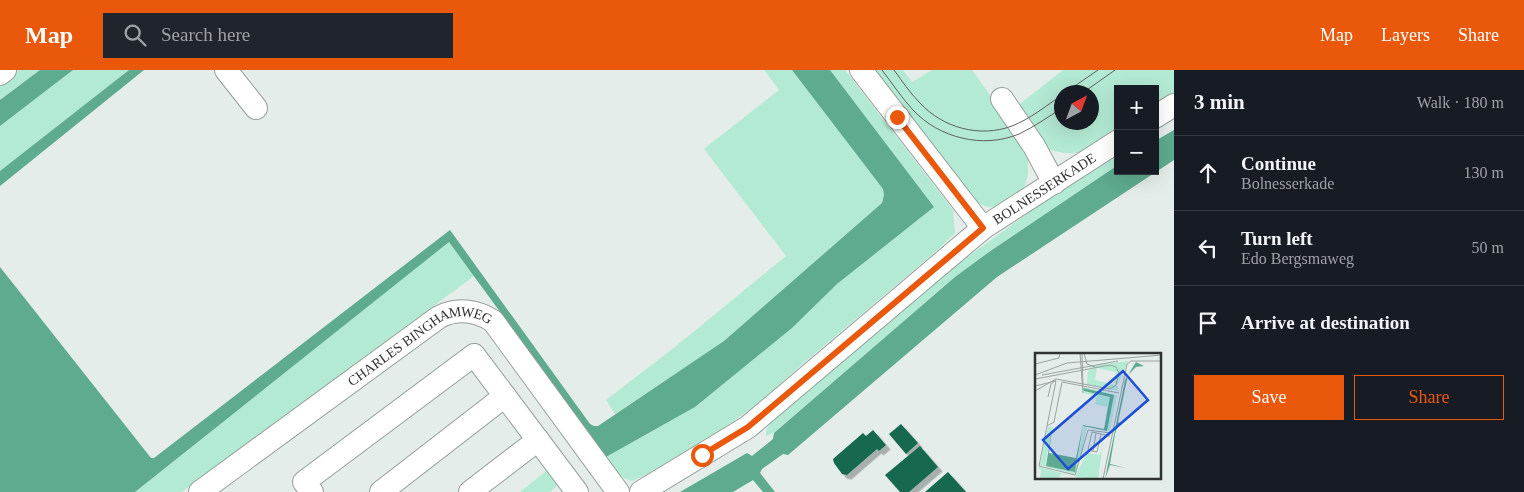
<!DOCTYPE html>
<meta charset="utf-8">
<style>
:root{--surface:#171b24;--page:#20242c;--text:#f1f3f6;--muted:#9ea1a6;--line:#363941;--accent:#ea580c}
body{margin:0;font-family:"Times New Roman",serif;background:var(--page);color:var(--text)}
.controls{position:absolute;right:15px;top:15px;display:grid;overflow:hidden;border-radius:0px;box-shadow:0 5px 20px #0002}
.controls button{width:45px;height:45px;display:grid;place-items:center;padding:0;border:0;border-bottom:1px solid var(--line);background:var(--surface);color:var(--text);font:25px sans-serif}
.compass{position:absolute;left:1054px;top:15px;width:45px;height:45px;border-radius:50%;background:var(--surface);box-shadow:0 5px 20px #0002;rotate:41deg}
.stop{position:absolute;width:15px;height:15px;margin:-11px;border:4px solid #ea580c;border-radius:50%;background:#fff}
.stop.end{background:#ea580c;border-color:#fff;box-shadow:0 1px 5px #0008}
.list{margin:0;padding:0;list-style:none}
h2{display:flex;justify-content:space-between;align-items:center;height:65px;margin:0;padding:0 20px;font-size:21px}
h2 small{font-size:16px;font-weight:400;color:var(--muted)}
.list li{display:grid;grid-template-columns:32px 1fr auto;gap:15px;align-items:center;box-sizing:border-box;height:75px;padding:0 20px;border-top:1px solid var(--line)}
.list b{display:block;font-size:19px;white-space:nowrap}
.list p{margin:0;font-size:16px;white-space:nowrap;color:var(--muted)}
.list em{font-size:16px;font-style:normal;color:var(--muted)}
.actions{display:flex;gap:10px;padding:15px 20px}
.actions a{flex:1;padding:11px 0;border:1px solid var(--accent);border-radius:0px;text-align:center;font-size:18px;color:var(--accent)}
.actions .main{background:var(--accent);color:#fff}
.icon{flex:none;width:28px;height:28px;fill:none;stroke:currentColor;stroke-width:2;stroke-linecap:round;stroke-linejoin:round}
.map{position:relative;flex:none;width:1174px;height:422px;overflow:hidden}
header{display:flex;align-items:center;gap:30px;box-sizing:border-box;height:70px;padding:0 25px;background:var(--accent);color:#fff}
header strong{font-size:24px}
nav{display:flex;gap:28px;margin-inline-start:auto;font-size:18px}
.search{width:350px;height:45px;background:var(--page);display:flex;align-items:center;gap:12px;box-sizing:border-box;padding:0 18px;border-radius:0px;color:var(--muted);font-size:19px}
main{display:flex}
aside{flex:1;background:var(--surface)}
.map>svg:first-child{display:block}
.green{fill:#b3ead3;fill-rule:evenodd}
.water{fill:#5eab8f}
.building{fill:#136950;filter:url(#shadow)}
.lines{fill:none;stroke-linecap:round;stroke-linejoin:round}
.minor-casing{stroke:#969e9a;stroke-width:24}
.minor{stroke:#fff;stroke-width:22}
.tram{stroke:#5d615f;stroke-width:1}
.route{stroke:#ea580c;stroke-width:6}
.labels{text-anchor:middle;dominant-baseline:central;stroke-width:5;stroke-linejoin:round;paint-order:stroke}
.street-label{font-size:14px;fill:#303332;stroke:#e4ede9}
.inset-road{fill:none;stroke:#9ca3a0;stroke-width:1}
.view{fill:#1d4ed8;fill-opacity:0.15;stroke:#1d4ed8;stroke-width:2.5}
.inset-edge{fill:none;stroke:#303332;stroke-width:2.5}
</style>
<header>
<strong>Map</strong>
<div class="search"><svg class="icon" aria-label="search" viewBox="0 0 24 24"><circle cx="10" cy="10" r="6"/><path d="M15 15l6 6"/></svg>Search here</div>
<nav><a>Map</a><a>Layers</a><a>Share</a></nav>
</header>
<main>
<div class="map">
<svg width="1174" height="422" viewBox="0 0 1174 422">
<defs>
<filter id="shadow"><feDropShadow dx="4.5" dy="4.5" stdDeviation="0" flood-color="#0004"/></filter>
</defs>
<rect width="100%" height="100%" fill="#e4ede9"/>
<g class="green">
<polygon points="19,0 40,0 0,30 0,15"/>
<polygon points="73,0 129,0 0,101 0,56"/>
<polygon points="764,0 792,0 883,119 884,125 882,133 724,271 671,307 615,344 606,330 675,277 786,186 704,79 779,20"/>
<polygon points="830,0 845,0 953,140 955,163 934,183 799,297 764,329 720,361 667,395 632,411 616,405 601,390 695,337 792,258 837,214 934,137"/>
<polygon points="873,0 903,0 912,12 932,0 972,0 1005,46 1028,91 1028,104 1025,115 1021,123 998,138 988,137 975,132 934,75 918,58"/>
<path d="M1063,0H1174V22L1155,34V19H1118V58L1083,82C1072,85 1054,83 1044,76C1036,70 1023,47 1016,37ZM1062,22H1092V52H1062Z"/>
<polygon points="1118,82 1118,95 989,182 955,207 775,362 766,366 766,360 776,345 926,217 1081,105"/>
<polygon points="449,172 474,206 182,422 135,422"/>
<polygon points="549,399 558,415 550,422 520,422"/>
</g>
<g class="water">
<polygon points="40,0 73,0 0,56 0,30"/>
<polygon points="129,0 144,0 0,116 0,101"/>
<polygon points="792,0 830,0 934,137 837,214 792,258 695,337 606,387 449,172 135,422 0,422 0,197 151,388 154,388 450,160 590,354 594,356 598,356 724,271 882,133 884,125 883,119"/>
<polygon points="1174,60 1174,90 997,207 788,385 783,384 762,399 760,403 775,422 763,422 753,410 733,422 680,422 747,383 752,386 773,369 774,363 955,207 989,182 1118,95 1118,101 1155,101 1155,71"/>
</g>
<g class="building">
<polygon points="901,354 918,373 906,384 889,364"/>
<polygon points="873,360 886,375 879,381 877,379 847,405 842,404 834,393 833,389 863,363 866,366"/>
<polygon points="920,376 938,397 909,422 900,422 885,405"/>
<polygon points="948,402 966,422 925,422"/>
</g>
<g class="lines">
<defs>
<g id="minor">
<polyline points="226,0 256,38"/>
<polyline points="861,0 983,158"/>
<polyline points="0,4 5,0"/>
<polyline points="1002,29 1034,76 1054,113"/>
<polyline points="1155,47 1174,35"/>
<path id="s1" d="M200,422L439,247C457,238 476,240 493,251L618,422"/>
<polyline points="312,422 304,412 474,285 577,422"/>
<polyline points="381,422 505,326"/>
<polyline points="470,422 538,370"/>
<path id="s2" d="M641,422L748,357L983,158L1118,71"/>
</g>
</defs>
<use href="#minor" class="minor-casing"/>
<use href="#minor" class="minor"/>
<g class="tram">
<path d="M882,0C892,13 901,27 913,40C939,68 983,79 1019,64C1034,57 1048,47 1062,38"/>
<path d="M894,0C902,11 910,23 920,33C943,58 980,68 1012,56C1030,49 1046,36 1062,25"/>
<polyline points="1066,22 1098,0"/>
<polyline points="1084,22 1115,0"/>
</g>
</g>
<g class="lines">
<polyline class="route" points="702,385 748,357 983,158 897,47"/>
</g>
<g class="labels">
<g class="street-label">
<text stroke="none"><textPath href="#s2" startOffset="506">BOLNESSERKADE</textPath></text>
<text stroke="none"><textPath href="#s1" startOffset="268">CHARLES BINGHAMWEG</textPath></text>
</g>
</g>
<g transform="translate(1035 283)">
<rect width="126" height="126" fill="#e4ede9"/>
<path d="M93,8L83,31L79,30L81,19L62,15L60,27L83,33V38L52,32L53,17L60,16L54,13ZM47,34L82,42L75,78H72L79,42L49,38L75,44L70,74L72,54L60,51L62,43L49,40ZM49,73H52L42,119L39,121L5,112L13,74H18L10,112L40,119ZM69,82L63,126L40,124L52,100L65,102ZM3,115L4,114L37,123L26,121L24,126H5L6,117Z" fill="#b3ead3"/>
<path d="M101,9L109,13L101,14L93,22L83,69L87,71H83L80,81L75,111L91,115L89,126L91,115L75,112L70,126L90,27ZM48,35L79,42L72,78L48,73L40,119L11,113L17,76L14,100L41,105L48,72L69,76L75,44L49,38Z" fill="#5eab8f"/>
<path class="inset-road" d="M45,0L48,40M47,0L48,33M49,0L52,11L60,14M0,11L24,5L25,0M0,22L32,10L127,2M7,22L83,8M0,26L75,12L81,14L84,20L81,32L75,36L21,26L0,38M21,28L4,113L40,122L53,77L76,80M0,33L21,28M13,44L16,31L21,27M12,73L19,69L27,29L84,40M66,81L62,99L53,97L57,79L75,83M58,98L61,80M68,126L92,11L96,8H127"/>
<path class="view" d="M88,18L113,47L33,116L8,87Z"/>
<rect width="126" height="126" class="inset-edge"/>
</g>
</svg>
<div class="controls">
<button>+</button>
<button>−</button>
</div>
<svg class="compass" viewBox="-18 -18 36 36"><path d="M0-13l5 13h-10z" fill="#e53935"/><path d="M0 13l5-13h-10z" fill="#9ea1a6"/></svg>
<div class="stop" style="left:702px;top:385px"></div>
<div class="stop end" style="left:897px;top:47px"></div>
</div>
<aside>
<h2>3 min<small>Walk · 180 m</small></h2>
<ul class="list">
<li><svg class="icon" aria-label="ahead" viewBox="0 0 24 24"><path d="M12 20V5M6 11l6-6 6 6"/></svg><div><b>Continue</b><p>Bolnesserkade</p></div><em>130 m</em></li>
<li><svg class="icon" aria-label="left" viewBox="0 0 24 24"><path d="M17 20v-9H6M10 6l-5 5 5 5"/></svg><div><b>Turn left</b><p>Edo Bergsmaweg</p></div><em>50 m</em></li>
<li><svg class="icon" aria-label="arrive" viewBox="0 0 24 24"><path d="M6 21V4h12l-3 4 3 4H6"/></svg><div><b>Arrive at destination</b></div></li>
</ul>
<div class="actions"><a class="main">Save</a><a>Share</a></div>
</aside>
</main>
